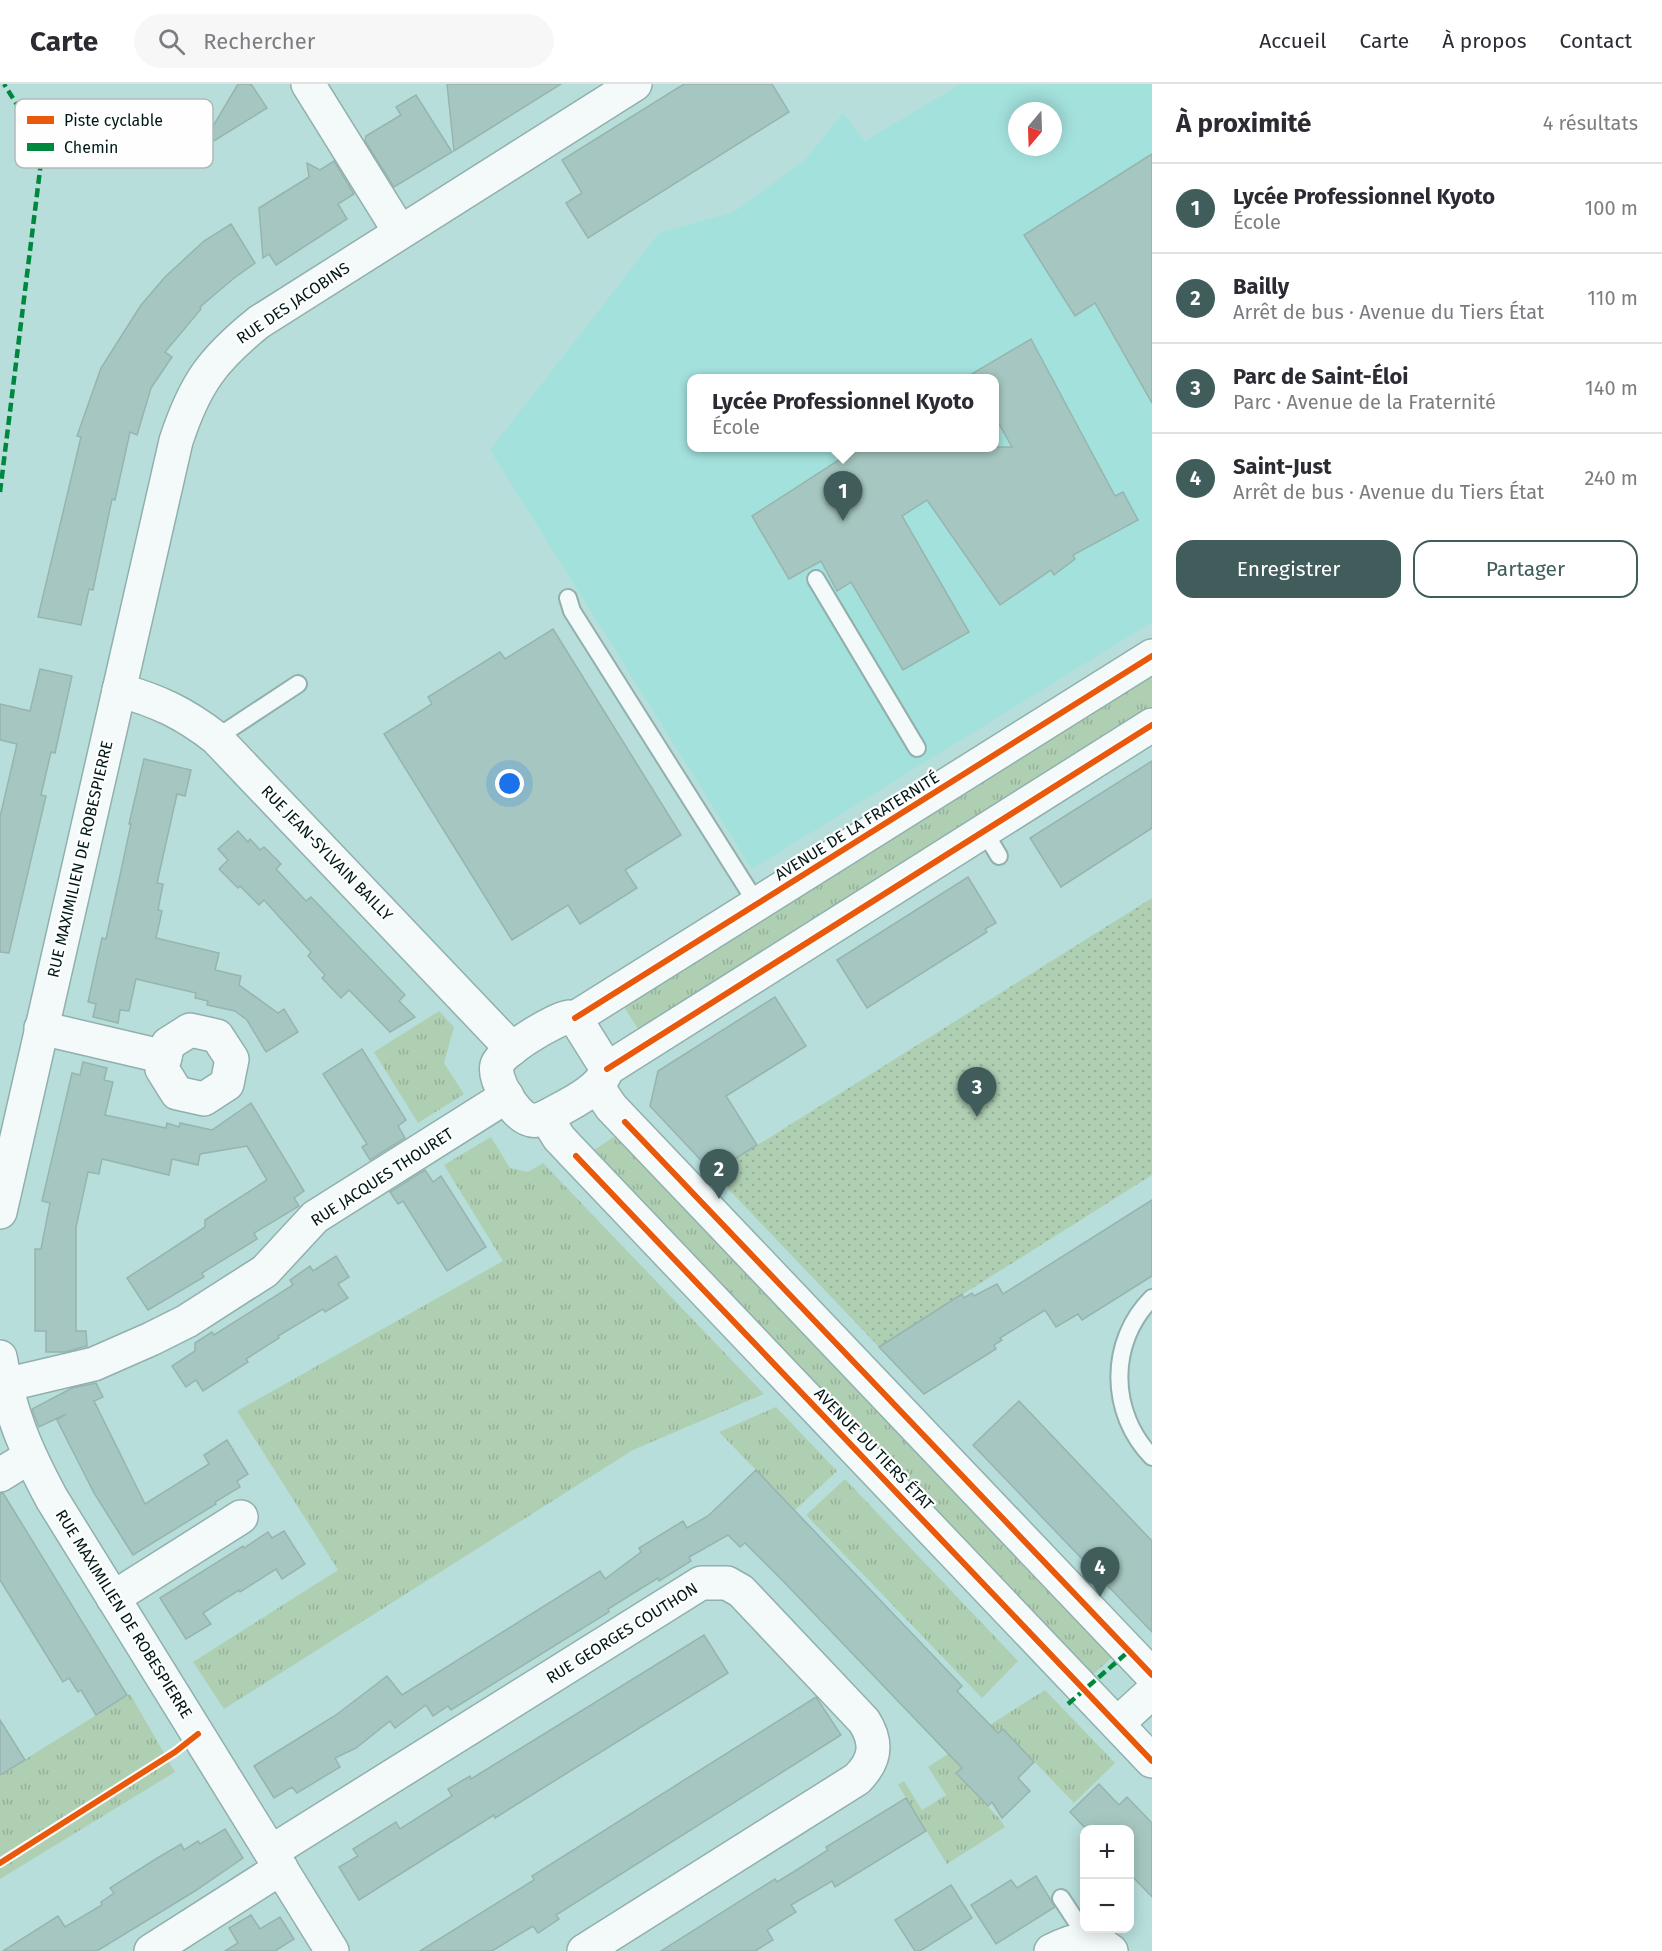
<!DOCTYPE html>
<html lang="fr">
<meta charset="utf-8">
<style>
:root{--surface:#fff;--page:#f7f7f7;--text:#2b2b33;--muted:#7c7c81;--line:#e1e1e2;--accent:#405d5c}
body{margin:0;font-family:"Fira Sans",sans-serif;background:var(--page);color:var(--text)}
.controls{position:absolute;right:18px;bottom:18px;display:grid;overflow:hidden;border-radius:12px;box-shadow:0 3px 15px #0003}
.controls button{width:54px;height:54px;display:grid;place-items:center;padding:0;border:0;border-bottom:2px solid var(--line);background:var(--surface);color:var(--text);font:30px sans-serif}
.compass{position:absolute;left:1008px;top:18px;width:54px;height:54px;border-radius:50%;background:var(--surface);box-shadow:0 3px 15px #0003;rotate:199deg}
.you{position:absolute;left:510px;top:700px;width:21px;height:21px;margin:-15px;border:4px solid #fff;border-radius:50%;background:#1a73e8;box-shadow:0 0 0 9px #1a73e833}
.badge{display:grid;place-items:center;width:39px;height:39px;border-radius:50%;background:var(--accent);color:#fff;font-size:20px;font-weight:700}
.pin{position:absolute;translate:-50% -50px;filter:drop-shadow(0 2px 3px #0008)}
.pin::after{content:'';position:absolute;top:32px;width:21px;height:18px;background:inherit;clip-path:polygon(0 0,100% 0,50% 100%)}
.popup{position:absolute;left:687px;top:290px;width:312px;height:78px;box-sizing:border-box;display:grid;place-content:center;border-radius:12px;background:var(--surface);filter:drop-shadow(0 2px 4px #0005);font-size:20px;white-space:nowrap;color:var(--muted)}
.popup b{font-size:22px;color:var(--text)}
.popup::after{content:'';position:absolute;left:50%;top:100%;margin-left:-12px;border:12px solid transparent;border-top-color:var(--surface)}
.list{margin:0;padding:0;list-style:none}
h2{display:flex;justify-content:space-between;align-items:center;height:78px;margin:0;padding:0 24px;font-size:26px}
h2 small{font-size:20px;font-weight:400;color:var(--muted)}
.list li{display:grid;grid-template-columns:39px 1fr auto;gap:18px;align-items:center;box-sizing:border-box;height:90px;padding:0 24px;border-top:2px solid var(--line)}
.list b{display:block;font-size:22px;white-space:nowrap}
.list p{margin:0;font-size:20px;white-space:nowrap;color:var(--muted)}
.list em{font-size:20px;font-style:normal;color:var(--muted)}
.actions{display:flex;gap:12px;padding:18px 24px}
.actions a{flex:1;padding:14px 0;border:2px solid var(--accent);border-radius:18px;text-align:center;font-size:21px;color:var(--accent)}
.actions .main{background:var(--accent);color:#fff}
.icon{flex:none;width:33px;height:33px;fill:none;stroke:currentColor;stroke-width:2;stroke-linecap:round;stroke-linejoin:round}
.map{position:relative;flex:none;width:1152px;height:1867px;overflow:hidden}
header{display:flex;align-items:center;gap:36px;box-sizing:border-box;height:84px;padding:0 30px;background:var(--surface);border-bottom:2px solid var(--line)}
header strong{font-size:28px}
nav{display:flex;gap:33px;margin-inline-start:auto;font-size:21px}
.search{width:420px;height:54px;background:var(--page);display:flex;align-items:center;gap:15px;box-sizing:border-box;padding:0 21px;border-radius:33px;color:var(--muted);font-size:22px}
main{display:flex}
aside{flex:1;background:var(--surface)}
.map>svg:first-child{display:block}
.built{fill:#a3e1dd;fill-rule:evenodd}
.grass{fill:url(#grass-tufts)}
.garden{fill:url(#garden-dots)}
.building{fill:#a6c7c1;stroke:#97b4ae;stroke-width:1.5}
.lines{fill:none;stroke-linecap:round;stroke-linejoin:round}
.lane-casing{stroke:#91b0ad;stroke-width:20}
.street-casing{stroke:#91b0ad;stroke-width:36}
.lane{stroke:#f4fafa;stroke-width:16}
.street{stroke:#f4fafa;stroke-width:33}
.quiet{stroke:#00873e;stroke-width:4.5;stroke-dasharray:9 4.5;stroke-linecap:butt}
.cycleway-casing{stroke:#fefefe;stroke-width:10}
.cycleway{stroke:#e8590c;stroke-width:6}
.labels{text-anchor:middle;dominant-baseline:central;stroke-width:4.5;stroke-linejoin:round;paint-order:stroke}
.street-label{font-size:16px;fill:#001817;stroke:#fefefe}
.key{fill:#fefefe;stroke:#b2b9b9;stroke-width:1.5}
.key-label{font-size:16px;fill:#001817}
</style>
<header>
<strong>Carte</strong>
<div class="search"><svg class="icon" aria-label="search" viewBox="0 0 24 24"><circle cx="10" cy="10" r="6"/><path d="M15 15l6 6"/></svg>Rechercher</div>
<nav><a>Accueil</a><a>Carte</a><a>À propos</a><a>Contact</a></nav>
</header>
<main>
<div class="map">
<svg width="1152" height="1867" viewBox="0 0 1152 1867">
<defs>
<pattern id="grass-tufts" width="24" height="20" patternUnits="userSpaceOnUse" patternTransform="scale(1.5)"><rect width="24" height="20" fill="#afcfb3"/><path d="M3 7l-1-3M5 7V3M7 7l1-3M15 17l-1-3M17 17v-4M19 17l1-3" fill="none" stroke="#95b199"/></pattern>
<pattern id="garden-dots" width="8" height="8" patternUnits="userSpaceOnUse" patternTransform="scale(1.5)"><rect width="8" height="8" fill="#afcfb3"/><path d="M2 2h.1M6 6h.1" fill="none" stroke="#95b199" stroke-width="1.8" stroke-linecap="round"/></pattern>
</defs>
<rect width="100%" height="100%" fill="#b7dedb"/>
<path class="built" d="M961,0H1152V538L752,785L490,366L659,149L734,128L805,76L843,29L865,57ZM1017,27H1053V63H1017ZM692,294H994V364H692Z"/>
<g class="grass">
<polygon points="1152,584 1152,631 642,951 621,918"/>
<polygon points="439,927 454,943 444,979 464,1010 418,1039 374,968"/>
<polygon points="621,1048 1118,1568 1088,1595 588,1070"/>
<polygon points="491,1053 510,1084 528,1088 543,1079 764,1310 633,1366 224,1625 193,1578 338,1486 237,1327 503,1177 444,1081"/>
<polygon points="776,1323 837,1387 795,1426 719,1348"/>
<polygon points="845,1395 1018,1577 982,1614 806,1431"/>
<polygon points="1045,1606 1115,1679 1074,1719 1003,1645 985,1662 975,1650"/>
<polygon points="130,1610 175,1688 0,1795 0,1691"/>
<polygon points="962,1661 974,1673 956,1690 999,1734 1005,1743 947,1780 898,1701 904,1697 922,1726 946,1711 928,1683"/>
</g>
<polygon class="garden" points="1152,814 1152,1091 879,1263 713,1089"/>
<g class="building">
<polygon points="238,0 251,0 267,24 199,66"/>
<polygon points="447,0 561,0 454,67"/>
<polygon points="684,0 772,0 789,28 588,154 566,119 582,109 562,76"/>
<polygon points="416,11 452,68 394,103 365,57 366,52 401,31 396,23"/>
<polygon points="1152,70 1152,319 1095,219 1075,232 1024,151"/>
<polygon points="334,77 354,110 338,120 347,135 276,181 269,170 263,174 259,124 309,93 307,79 320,86"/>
<polygon points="231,140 255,179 233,195 200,223 201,225 165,268 172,273 151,304 137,351 130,348 115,416 112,415 93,506 89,505 81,541 38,533 81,353 77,352 101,284 141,221 165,193 204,157"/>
<polygon points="1031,255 1115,412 1123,408 1138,436 1073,471 1075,475 1054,491 1051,486 1000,521 927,416 902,432 969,548 903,586 851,498 837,507 821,477 789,495 752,432 859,363 1012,363 994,331 994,294 965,294"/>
<polygon points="553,545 681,751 625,786 637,804 580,840 568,821 512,856 384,650 432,620 428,613 500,568 505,575"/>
<polygon points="40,585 72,592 55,669 51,668 41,711 46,712 9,869 0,868 0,733 17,660 0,656 0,620 30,627"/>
<polygon points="144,675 191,686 185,712 177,710 157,799 163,800 158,826 162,827 156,854 219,869 215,886 241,892 239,901 278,929 284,925 298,948 266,968 247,936 235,927 207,921 208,917 195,914 196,909 136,895 129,927 120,926 118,939 93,933 96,920 88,918 102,854 106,855 119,796 131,740 129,740"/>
<polygon points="1152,677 1152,744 1061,803 1030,754"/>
<polygon points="238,747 248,758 250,755 260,766 264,763 281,780 276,785 306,817 311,813 405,911 399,917 415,933 390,948 349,906 341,914 322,894 325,891 308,872 311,868 264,816 259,821 240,802 238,804 219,785 228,776 218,765"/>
<polygon points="968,793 996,839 985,845 987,848 867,924 837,876"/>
<polygon points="775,913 806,962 726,1012 757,1061 713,1089 650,1022 658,987"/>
<polygon points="362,965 406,1036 398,1042 405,1054 370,1076 362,1063 367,1060 323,990"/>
<polygon points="83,978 107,984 104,996 113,998 105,1031 166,1044 167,1039 179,1043 180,1039 212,1046 251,1019 304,1107 294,1114 299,1122 254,1149 257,1155 202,1189 204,1193 148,1226 127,1194 205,1143 205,1136 267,1096 247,1062 200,1070 198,1081 172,1075 169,1091 102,1075 99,1090 88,1088 76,1143 76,1247 86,1247 87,1262 65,1268 46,1268 46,1247 35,1247 35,1165 41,1165 50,1119 42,1117 72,989 80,991"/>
<polygon points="425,1086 433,1098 441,1092 486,1163 447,1187 403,1117 398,1120 390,1108"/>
<polygon points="1152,1116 1152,1192 1082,1236 1078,1230 1056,1243 1045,1226 1000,1254 1002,1256 994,1261 996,1265 924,1310 879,1263 962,1210 964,1214 972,1209 974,1212 997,1200 1003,1210"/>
<polygon points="336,1172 349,1193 338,1200 348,1214 325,1228 323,1225 278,1252 279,1254 246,1275 248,1278 203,1307 196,1296 186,1303 172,1282 195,1267 195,1259 212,1248 214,1251 293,1201 290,1196 310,1182 313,1187"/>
<polygon points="96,1299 103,1313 94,1317 145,1420 209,1380 204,1371 227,1356 248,1390 237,1397 240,1403 215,1418 216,1420 133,1471 94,1409 57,1336 66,1330 39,1343 32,1325 72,1304"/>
<polygon points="1019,1317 1152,1457 1152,1548 973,1361"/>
<polygon points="756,1386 962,1602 957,1607 998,1649 1003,1645 1034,1678 1018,1694 1030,1707 1002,1734 992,1718 988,1722 956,1689 962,1684 783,1497 745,1459 740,1463 728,1451 689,1473 691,1477 659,1497 658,1494 632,1510 608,1525 609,1528 451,1626 448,1622 433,1632 426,1621 395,1644 390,1637 356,1664 335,1674 340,1683 297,1709 292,1703 274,1714 254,1682 336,1631 387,1592 402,1611 600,1487 605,1495 641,1468 639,1464 683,1437 687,1444 708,1432"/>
<polygon points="3,1409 127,1611 96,1631 81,1606 78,1608 69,1594 63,1598 0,1496 0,1410"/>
<polygon points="284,1447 305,1480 282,1495 276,1485 240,1508 239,1506 203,1529 211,1540 186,1555 160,1514 243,1462 244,1464 268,1448 272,1454"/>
<polygon points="704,1551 728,1589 522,1717 495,1734 494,1731 359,1816 339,1783 358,1772 353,1765 396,1738 400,1745 452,1712 448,1705 470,1692 471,1695 510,1671"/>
<polygon points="816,1613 841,1651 556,1831 559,1835 538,1849 533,1842 492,1867 420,1867 534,1796 532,1792"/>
<polygon points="0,1636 25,1676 0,1691"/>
<polygon points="1099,1700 1119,1721 1127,1713 1152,1739 1152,1813 1130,1790 1130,1746 1087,1746 1070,1728"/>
<polygon points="906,1714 926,1747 835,1803 832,1797 791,1821 796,1828 767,1846 773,1856 755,1867 661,1867 775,1795 777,1798 795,1787 828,1766 826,1763"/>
<polygon points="225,1745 243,1774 195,1807 97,1867 3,1867 58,1832 65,1843 102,1821 101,1818 114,1809 110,1804 159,1773 181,1760 184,1766 198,1757 200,1760"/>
<polygon points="1036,1792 1055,1823 996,1860 971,1821 1011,1796 1017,1804"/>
<polygon points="951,1801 972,1834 920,1867 915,1867 895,1836"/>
<polygon points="251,1831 260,1845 280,1833 294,1855 275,1867 225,1867 238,1859 229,1844"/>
</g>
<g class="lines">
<defs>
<g id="lane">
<polyline points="816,495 917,664"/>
<polyline points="568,514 572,527 757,820"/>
<polyline points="216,654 298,600"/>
<polyline points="984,747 999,772"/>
<path d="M1152,1214C1108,1258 1109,1329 1152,1373"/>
<polyline points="1061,1814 1088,1855"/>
</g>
<g id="street">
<polyline points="308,0 400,148"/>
<path d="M119,606C158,617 184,629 216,654L512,965"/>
<path d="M569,933L575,934L607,985C601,1007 565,1022 546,1033C539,1036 534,1038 528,1035C514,1030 493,995 497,981C500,968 555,935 569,933Z"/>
<polyline points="575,934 1152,572"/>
<polyline points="41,944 165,973"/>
<polygon points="190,946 217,952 232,975 227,1000 204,1015 177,1009 162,985 168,960"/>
<polyline points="607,985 1152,641"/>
<polyline points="597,1002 611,1023 1152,1591"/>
<polyline points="546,1033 559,1054 576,1072 1152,1677"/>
<path d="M0,1128L176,357C195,299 213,275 259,238L635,0"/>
<path d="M0,1273C10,1329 25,1365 52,1415L332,1867"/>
<polyline points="5,1301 94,1280 151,1255 187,1237 265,1187 315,1133 507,1012"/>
<polyline points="0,1391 29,1373"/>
<polyline points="113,1514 241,1433"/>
<polyline points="1117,1640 1152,1608"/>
<path d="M271,1768L701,1499H727L741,1507L864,1637C878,1659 876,1676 857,1695L584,1867"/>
<polyline points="151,1867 281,1784"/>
<path d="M1051,1867C1074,1855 1089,1850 1111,1867"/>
</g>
</defs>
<use href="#lane" class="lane-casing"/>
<use href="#street" class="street-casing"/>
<use href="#lane" class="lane"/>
<use href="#street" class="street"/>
<g class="quiet">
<polyline points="0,408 43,62 4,0"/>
<polyline points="1068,1620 1129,1567"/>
</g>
<defs>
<g id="cycleway">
<polyline points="575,934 1152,572"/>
<polyline points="607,985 1152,641"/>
<polyline points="625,1038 1152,1591"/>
<polyline points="576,1072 1152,1677"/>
<polyline points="0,1779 175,1668 198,1650"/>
</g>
</defs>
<use href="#cycleway" class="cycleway-casing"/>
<use href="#cycleway" class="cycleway"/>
</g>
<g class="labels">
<g class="street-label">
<text transform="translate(293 219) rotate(-34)">RUE DES JACOBINS</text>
<text transform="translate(857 742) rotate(-32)">AVENUE DE LA FRATERNITÉ</text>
<text transform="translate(327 769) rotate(46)">RUE JEAN-SYLVAIN BAILLY</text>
<text transform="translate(80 775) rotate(-77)">RUE MAXIMILIEN DE ROBESPIERRE</text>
<text transform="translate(382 1093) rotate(-33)">RUE JACQUES THOURET</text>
<text transform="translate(874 1365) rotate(46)">AVENUE DU TIERS ÉTAT</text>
<text transform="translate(124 1530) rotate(58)">RUE MAXIMILIEN DE ROBESPIERRE</text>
<text transform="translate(622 1549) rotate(-32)">RUE GEORGES COUTHON</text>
</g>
</g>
<rect x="15" y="15" width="198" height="69" rx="9" class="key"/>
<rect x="27" y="32" width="27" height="8" fill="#e8590c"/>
<rect x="27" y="59" width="27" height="8" fill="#00873e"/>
<g class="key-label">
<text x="64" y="42">Piste cyclable</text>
<text x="64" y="69">Chemin</text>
</g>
</svg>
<div class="controls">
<button>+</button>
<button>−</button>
</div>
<svg class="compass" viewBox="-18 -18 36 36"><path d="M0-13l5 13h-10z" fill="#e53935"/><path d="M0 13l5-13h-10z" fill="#7c7c81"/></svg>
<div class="you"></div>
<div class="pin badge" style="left:843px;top:437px">1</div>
<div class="popup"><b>Lycée Professionnel Kyoto</b>École</div>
<div class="pin badge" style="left:719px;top:1115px">2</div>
<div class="pin badge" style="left:977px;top:1033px">3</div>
<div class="pin badge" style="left:1100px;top:1513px">4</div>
</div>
<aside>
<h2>À proximité<small>4 résultats</small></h2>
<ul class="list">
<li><span class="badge">1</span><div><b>Lycée Professionnel Kyoto</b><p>École</p></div><em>100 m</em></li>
<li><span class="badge">2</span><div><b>Bailly</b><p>Arrêt de bus · Avenue du Tiers État</p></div><em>110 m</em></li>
<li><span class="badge">3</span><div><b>Parc de Saint-Éloi</b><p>Parc · Avenue de la Fraternité</p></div><em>140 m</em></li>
<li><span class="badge">4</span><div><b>Saint-Just</b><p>Arrêt de bus · Avenue du Tiers État</p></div><em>240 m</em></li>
</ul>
<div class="actions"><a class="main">Enregistrer</a><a>Partager</a></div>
</aside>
</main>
